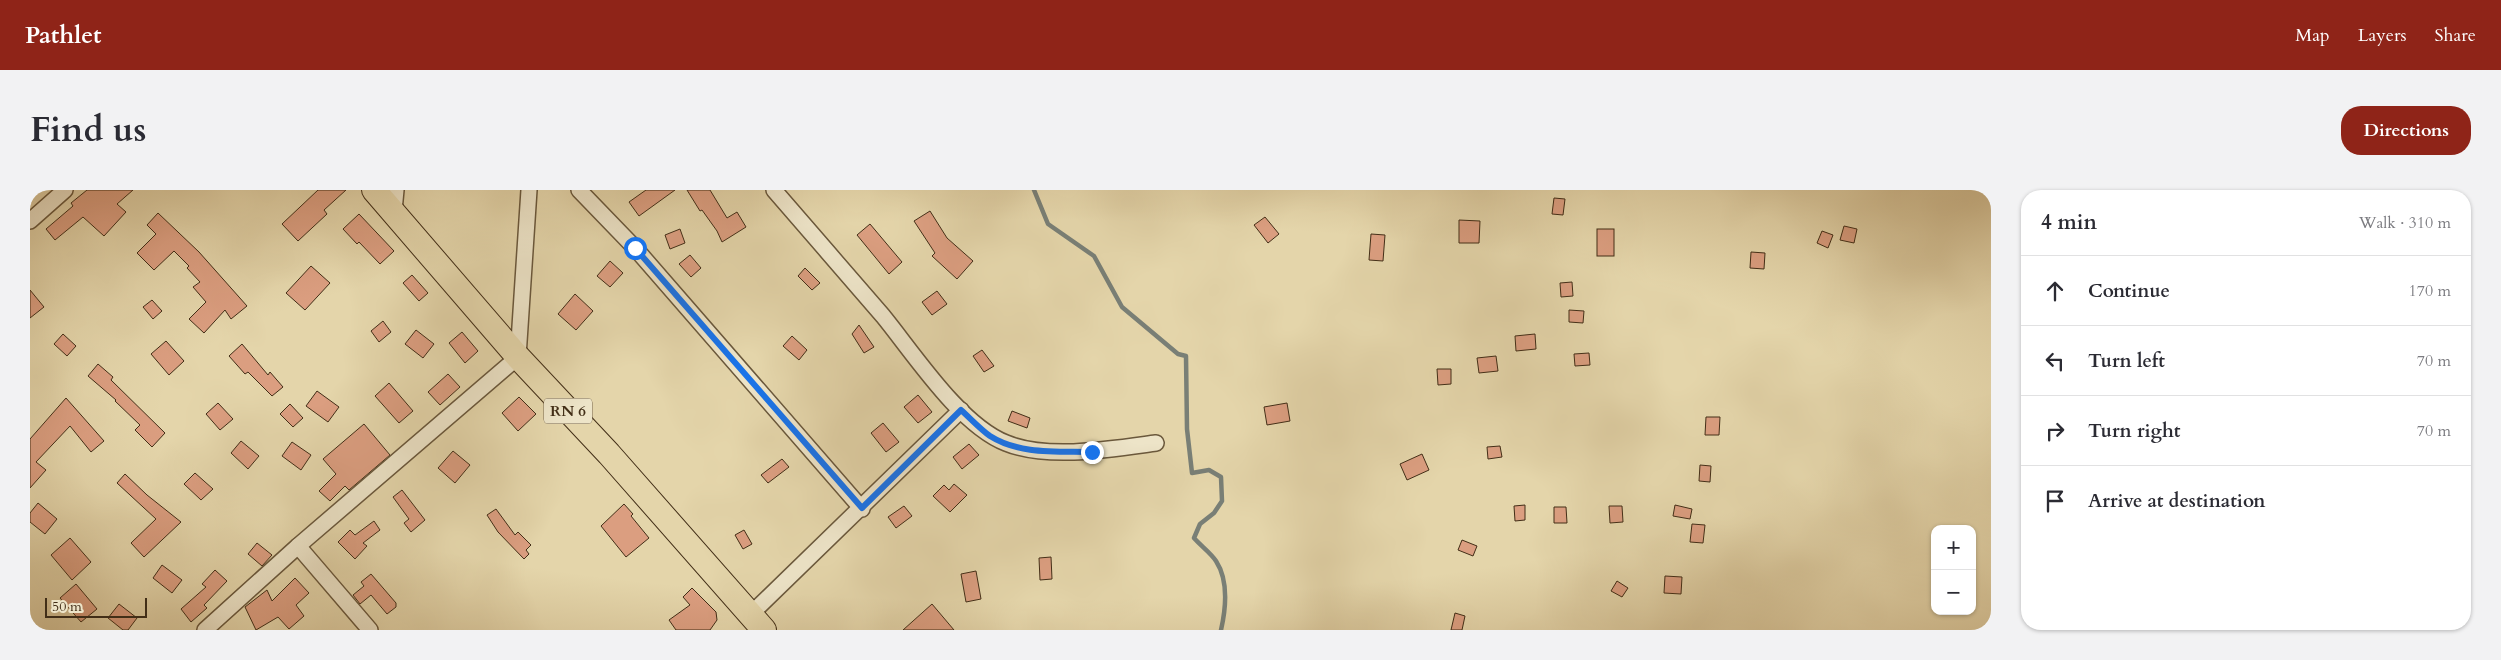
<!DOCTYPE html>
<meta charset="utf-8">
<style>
:root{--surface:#fff;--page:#f2f2f3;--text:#2b2b33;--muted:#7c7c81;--line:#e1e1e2;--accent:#8f2418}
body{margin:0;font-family:Cardo,serif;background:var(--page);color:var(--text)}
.controls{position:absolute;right:15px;bottom:15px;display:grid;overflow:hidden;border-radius:10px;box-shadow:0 1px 4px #0004}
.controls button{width:45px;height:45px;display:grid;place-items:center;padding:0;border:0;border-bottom:1px solid var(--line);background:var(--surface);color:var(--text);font:25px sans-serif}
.scale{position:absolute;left:15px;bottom:12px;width:102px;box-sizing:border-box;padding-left:5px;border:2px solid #422e17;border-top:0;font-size:14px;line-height:18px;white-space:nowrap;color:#422e17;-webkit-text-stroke:4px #ede4c8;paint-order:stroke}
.stop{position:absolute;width:15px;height:15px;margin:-11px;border:4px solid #1a73e8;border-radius:50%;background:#fff}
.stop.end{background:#1a73e8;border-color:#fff;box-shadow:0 1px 5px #0008}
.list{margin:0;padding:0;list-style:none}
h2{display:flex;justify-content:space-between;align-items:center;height:65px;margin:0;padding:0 20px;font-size:21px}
h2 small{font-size:16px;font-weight:400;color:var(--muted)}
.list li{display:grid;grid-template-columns:32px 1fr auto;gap:15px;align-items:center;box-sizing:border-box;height:70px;padding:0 20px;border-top:1px solid var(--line)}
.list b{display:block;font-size:19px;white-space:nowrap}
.list em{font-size:16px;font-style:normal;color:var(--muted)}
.icon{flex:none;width:28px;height:28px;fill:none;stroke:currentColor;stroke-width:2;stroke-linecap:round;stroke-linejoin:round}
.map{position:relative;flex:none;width:1961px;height:440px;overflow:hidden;border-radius:20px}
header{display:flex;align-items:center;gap:30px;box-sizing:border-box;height:70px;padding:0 25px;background:var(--accent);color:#fff}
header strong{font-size:24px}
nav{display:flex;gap:28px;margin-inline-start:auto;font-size:18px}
.intro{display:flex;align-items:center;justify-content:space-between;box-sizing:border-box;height:120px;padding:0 30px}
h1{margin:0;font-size:35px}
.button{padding:12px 22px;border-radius:20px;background:var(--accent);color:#fff;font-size:18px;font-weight:700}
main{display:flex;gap:30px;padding:0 30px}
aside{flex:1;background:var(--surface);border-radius:20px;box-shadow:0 1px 4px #0004}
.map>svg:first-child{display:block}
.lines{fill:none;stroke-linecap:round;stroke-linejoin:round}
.stream{stroke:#797f76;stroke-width:4.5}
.building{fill:#db9e80;stroke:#422e17}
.street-casing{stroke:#6a583c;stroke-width:18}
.primary-casing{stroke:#422e17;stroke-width:26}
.street{stroke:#ede4c8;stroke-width:15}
.primary{stroke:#e4d5aa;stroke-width:24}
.route{stroke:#1a73e8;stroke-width:6}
.labels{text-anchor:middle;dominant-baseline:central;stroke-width:5;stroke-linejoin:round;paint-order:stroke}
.shield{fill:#ede4c8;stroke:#75654c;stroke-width:1}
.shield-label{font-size:15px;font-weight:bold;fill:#422e17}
</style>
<header>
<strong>Pathlet</strong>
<nav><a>Map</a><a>Layers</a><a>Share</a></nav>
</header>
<div class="intro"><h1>Find us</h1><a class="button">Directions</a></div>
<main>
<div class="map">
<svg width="1961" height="440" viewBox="0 0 1961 440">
<rect width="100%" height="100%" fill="#e4d5aa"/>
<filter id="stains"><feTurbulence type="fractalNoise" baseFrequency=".004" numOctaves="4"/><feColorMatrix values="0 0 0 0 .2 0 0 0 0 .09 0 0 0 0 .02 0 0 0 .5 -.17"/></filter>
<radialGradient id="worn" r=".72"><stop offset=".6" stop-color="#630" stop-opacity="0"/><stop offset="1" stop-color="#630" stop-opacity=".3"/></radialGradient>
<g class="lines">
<path class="stream" d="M1004,0L1018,34L1064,66L1092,117L1148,164L1156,166L1157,239L1162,283L1179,280L1191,287L1192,311L1184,323L1170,334L1164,348C1171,356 1181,363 1186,371C1199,391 1196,418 1191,440"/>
</g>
<g class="building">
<polygon points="57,0 103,0 87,14 96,22 74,46 53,27 25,50 16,39 43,16 41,13"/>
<polygon points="288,0 316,0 294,20 297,24 268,51 252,34"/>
<polygon points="616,0 645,0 609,26 599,12"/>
<polygon points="657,0 680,0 697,28 707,22 716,37 692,52 687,41 672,20 670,21"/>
<polygon points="1524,8 1535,9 1533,25 1522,24"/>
<polygon points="900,21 917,48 943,71 927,89 902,66 905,63 884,31"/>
<polygon points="128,23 169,62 217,116 201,129 195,120 174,143 159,129 176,112 163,97 170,92 157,78 159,76 144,61 124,80 107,63 126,44 117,35"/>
<polygon points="329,24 364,61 350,74 329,52 327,54 313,39"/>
<polygon points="1235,27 1249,44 1238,53 1224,35"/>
<polygon points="1429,30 1450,31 1449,53 1429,53"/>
<polygon points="840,34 872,72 859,84 827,45"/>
<polygon points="1814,36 1827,39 1824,53 1810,50"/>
<polygon points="650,39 655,53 640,59 635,45"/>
<rect x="1567" y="39" width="17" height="27"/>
<polygon points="1792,41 1803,45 1798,58 1787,53"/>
<polygon points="1341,44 1355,45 1353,71 1339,70"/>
<polygon points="1721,62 1735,63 1734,79 1720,78"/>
<polygon points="660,65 671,78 661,87 649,74"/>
<polygon points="580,71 593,83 580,97 567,86"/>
<polygon points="281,76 300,93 275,120 256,103"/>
<polygon points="775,78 790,93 782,100 768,86"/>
<polygon points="382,85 398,103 389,111 373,93"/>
<polygon points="1542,92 1543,106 1531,107 1530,93"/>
<polygon points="0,100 14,117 0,128"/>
<polygon points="907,101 917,114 902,125 892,112"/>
<polygon points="545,104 563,121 546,140 528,124"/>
<polygon points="122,110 132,121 123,129 113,117"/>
<polygon points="1539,120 1554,121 1553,133 1539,132"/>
<polygon points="353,131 361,142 349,152 341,141"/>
<polygon points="829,135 844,157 834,163 822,144"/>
<polygon points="386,140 404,154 393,168 375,154"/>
<polygon points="432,142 448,161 435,173 419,153"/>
<polygon points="33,144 46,156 37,166 24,154"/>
<polygon points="1505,144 1506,159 1486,161 1485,146"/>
<polygon points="762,146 777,160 769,170 753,156"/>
<polygon points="136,151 154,171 139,185 121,164"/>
<polygon points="212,154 238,185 240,182 253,197 242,206 218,182 215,184 199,166"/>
<polygon points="952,160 964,176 954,182 943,166"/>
<polygon points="1559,163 1560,175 1545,176 1544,164"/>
<polygon points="1466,166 1468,181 1449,183 1447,168"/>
<polygon points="68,174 83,187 81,190 135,243 122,257 105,240 110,235 85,211 86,210 58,186"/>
<polygon points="1407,179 1421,179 1421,194 1408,195"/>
<polygon points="418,184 430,197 410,215 398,202"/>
<polygon points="359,193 383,221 369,233 345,206"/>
<polygon points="287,201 309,217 298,232 276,216"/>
<polygon points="888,205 902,222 888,233 874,217"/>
<polygon points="489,207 506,224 488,241 472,223"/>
<polygon points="36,208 74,251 61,262 40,236 6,272 16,280 0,298 0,249"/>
<polygon points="188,213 203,229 190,240 176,224"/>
<polygon points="1257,213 1260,231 1237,235 1234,217"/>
<polygon points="260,214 273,228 263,237 250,224"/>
<polygon points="982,221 1000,228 997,238 978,231"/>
<polygon points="1676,227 1690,227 1689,245 1675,245"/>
<polygon points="853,233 869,252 856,262 841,243"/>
<polygon points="334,234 360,265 319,300 315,296 300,311 289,301 306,284 293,269"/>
<polygon points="211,251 229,266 218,279 201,263"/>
<polygon points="262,252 281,265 271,280 252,266"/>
<polygon points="939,254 949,265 932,279 923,267"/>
<polygon points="1470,256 1472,267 1458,269 1457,257"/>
<polygon points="423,261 440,275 425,293 408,278"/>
<polygon points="1392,264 1399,280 1377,290 1370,274"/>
<polygon points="752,269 759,277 738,293 731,285"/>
<polygon points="1670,275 1681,276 1680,292 1669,291"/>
<polygon points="165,283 183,299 171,310 154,294"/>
<polygon points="95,284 117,305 151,332 114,367 101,353 126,329 87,293"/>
<polygon points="924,294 937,305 920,322 903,306 914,295 919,300"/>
<polygon points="372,300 395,330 381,342 374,333 379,329 363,307"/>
<polygon points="8,313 27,329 15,344 0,332 0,323"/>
<polygon points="594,314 603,324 601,326 619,348 596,367 571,336"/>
<polygon points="1495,315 1495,330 1485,331 1484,316"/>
<polygon points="1645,315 1662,319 1660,329 1643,326"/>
<polygon points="874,316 882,326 866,338 858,327"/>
<polygon points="1579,316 1592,316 1593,332 1580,333"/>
<polygon points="1524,317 1536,317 1537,333 1524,333"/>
<polygon points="466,319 485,345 488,342 501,355 496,360 499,364 494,369 468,342 457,325"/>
<polygon points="344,331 350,340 333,353 337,356 325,369 308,352 320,340 325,345"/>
<polygon points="1662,334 1675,335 1673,353 1660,352"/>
<polygon points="714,340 722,354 713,359 705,345"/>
<polygon points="40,348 61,372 42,390 21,365"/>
<polygon points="1432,350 1447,356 1443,366 1428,360"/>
<polygon points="227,353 242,365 232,376 218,364"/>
<polygon points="1021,367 1022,389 1010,390 1009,368"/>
<polygon points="132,375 152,390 142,403 123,388"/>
<polygon points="185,380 197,391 174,415 177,418 161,432 151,419 176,397 172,394"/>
<polygon points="946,381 951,409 936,412 931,384"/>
<polygon points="341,384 366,413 366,417 357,424 341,405 330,414 323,405 334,396 331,392"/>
<polygon points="1635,386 1652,387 1651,404 1634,403"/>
<polygon points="265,388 279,403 266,415 274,426 259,439 248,427 226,440 215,417 237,400 242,411"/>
<polygon points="1587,391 1598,398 1592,407 1581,401"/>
<polygon points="46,394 67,419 51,432 30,408"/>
<polygon points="662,398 686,422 687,430 680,440 646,440 639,430 660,415 653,407"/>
<polygon points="89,414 107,428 98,440 93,440 78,428"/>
<polygon points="902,414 924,440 873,440"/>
<polygon points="1425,423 1435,426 1432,440 1421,440"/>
</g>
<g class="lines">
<defs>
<g id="street">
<polyline points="549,0 605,58 832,319"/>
<path d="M744,0C780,42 817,84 853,126C884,164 930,235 976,253C1017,270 1082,259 1126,253"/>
<polyline points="364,21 366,0"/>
<polyline points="0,31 35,0"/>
<polyline points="268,356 340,440"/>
<polyline points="720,425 931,220"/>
<polyline points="175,440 268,356 488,167 499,0"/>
</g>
<polyline id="primary" points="344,0 488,167 579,264 734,440"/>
</defs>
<use href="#street" class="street-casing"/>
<use href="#primary" class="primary-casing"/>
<use href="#street" class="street"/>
<use href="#primary" class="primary"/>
</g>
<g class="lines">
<path class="route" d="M605,58L832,318L931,220C940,228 950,239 960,246C990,265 1028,261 1062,262"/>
</g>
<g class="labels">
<rect class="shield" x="514" y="208.5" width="48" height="25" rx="4"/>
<g class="shield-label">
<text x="538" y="221">RN 6</text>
</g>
</g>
<rect width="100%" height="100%" filter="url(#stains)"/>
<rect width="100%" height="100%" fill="url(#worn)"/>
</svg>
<div class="controls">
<button>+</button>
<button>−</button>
</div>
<div class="scale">50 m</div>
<div class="stop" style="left:605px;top:58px"></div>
<div class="stop end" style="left:1062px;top:262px"></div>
</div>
<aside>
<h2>4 min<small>Walk · 310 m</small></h2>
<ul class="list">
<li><svg class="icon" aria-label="ahead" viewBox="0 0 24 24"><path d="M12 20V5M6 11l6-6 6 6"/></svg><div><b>Continue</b></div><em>170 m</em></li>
<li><svg class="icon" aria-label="left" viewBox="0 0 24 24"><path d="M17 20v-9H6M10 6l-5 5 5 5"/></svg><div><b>Turn left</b></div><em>70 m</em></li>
<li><svg class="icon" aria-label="right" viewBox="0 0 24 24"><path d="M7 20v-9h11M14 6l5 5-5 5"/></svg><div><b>Turn right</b></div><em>70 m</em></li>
<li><svg class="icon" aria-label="arrive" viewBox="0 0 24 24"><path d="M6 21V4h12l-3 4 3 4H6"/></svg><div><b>Arrive at destination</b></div></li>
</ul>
</aside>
</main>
